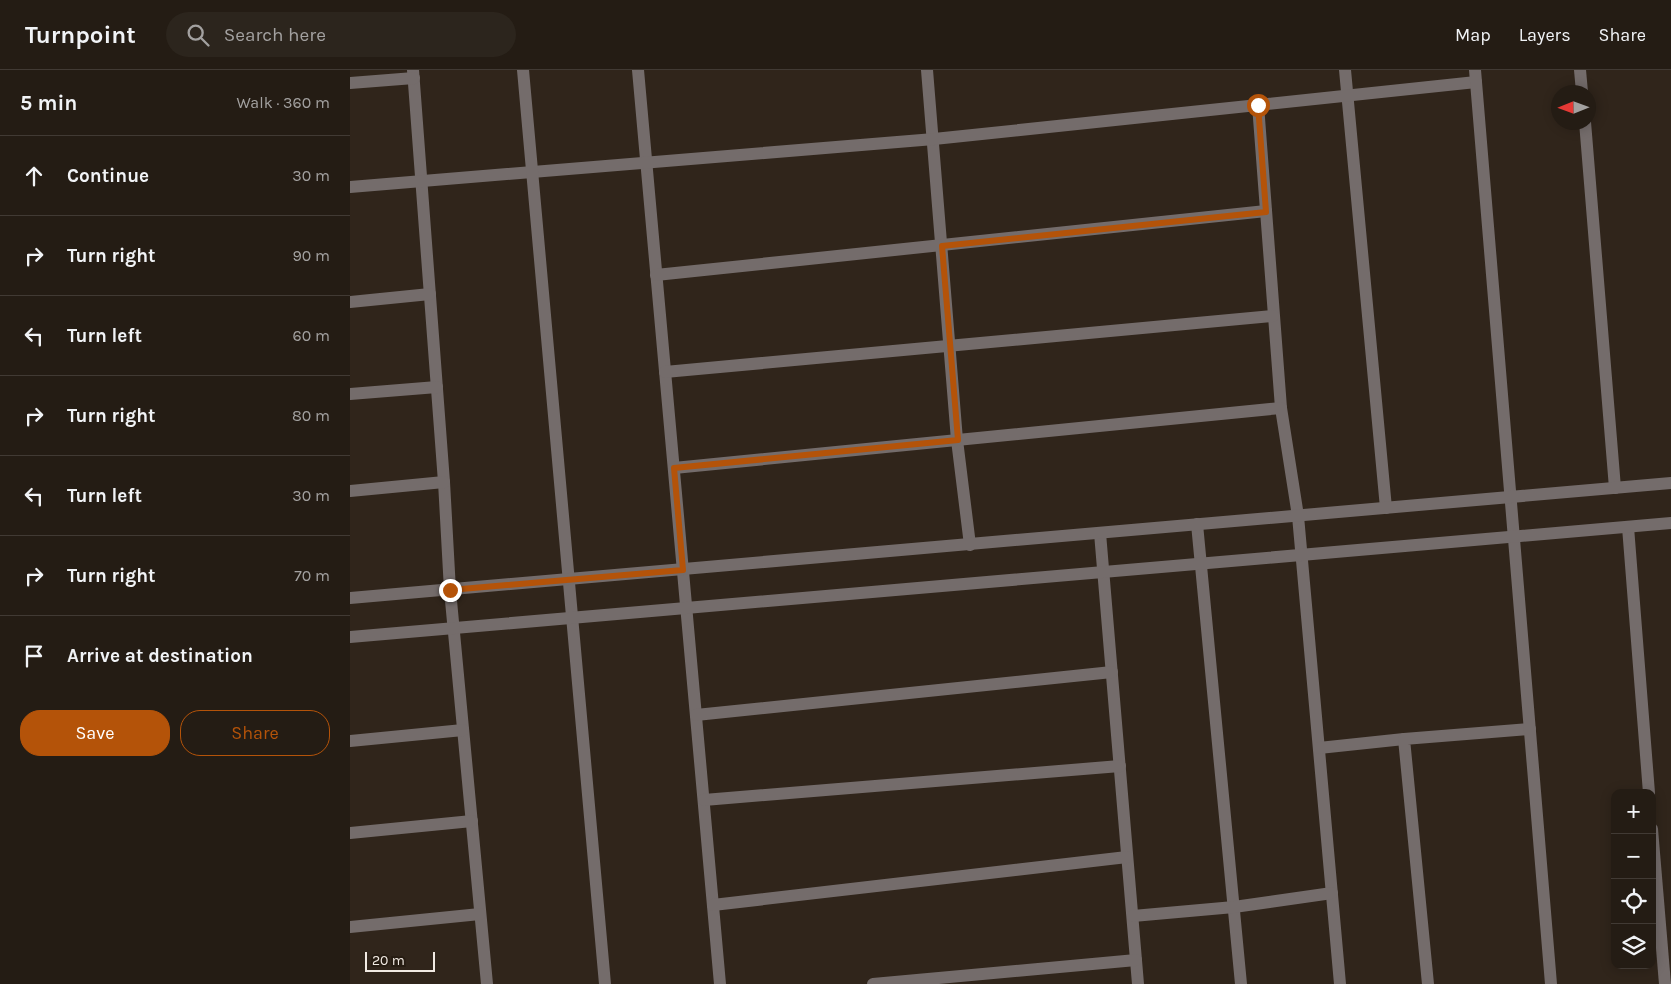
<!DOCTYPE html>
<meta charset="utf-8">
<style>
:root{--surface:#241c14;--page:#2c251d;--text:#f1f3f6;--muted:#a3a1a0;--line:#413a34;--accent:#b45309}
body{margin:0;font-family:Karla,sans-serif;background:var(--page);color:var(--text)}
.controls{position:absolute;right:15px;bottom:15px;display:grid;overflow:hidden;border-radius:10px;box-shadow:0 2px 12px #0003}
.controls button{width:45px;height:45px;display:grid;place-items:center;padding:0;border:0;border-bottom:1px solid var(--line);background:var(--surface);color:var(--text);font:25px sans-serif}
.compass{position:absolute;left:1201px;top:15px;width:45px;height:45px;border-radius:50%;background:var(--surface);box-shadow:0 2px 12px #0003;rotate:269deg}
.scale{position:absolute;left:15px;bottom:12px;width:70px;box-sizing:border-box;padding-left:5px;border:2px solid #f1eae3;border-top:0;font-size:14px;line-height:18px;white-space:nowrap;color:#f1eae3;-webkit-text-stroke:4px #261c12;paint-order:stroke}
.stop{position:absolute;width:15px;height:15px;margin:-11px;border:4px solid #b45309;border-radius:50%;background:#fff}
.stop.end{background:#b45309;border-color:#fff;box-shadow:0 1px 5px #0008}
.list{margin:0;padding:0;list-style:none}
h2{display:flex;justify-content:space-between;align-items:center;height:65px;margin:0;padding:0 20px;font-size:21px}
h2 small{font-size:16px;font-weight:400;color:var(--muted)}
.list li{display:grid;grid-template-columns:32px 1fr auto;gap:15px;align-items:center;box-sizing:border-box;height:80px;padding:0 20px;border-top:1px solid var(--line)}
.list b{display:block;font-size:19px;white-space:nowrap}
.list em{font-size:16px;font-style:normal;color:var(--muted)}
.actions{display:flex;gap:10px;padding:15px 20px}
.actions a{flex:1;padding:11px 0;border:1px solid var(--accent);border-radius:20px;text-align:center;font-size:18px;color:var(--accent)}
.actions .main{background:var(--accent);color:#fff}
.icon{flex:none;width:28px;height:28px;fill:none;stroke:currentColor;stroke-width:2;stroke-linecap:round;stroke-linejoin:round}
.map{position:relative;flex:none;width:1321px;height:914px;overflow:hidden}
header{display:flex;align-items:center;gap:30px;box-sizing:border-box;height:70px;padding:0 25px;background:var(--surface);border-bottom:1px solid var(--line)}
header strong{font-size:24px}
nav{display:flex;gap:28px;margin-inline-start:auto;font-size:18px}
.search{width:350px;height:45px;background:var(--page);display:flex;align-items:center;gap:12px;box-sizing:border-box;padding:0 18px;border-radius:28px;color:var(--muted);font-size:19px}
main{display:flex}
aside{flex:1;background:var(--surface)}
.map>svg:first-child{display:block}
.lines{fill:none;stroke-linecap:round;stroke-linejoin:round}
.minor{stroke:#746c6b;stroke-width:12}
.tertiary{stroke:#746c6b;stroke-width:12}
.route{stroke:#b45309;stroke-width:6}
</style>
<header>
<strong>Turnpoint</strong>
<div class="search"><svg class="icon" aria-label="search" viewBox="0 0 24 24"><circle cx="10" cy="10" r="6"/><path d="M15 15l6 6"/></svg>Search here</div>
<nav><a>Map</a><a>Layers</a><a>Share</a></nav>
</header>
<main>
<aside>
<h2>5 min<small>Walk · 360 m</small></h2>
<ul class="list">
<li><svg class="icon" aria-label="ahead" viewBox="0 0 24 24"><path d="M12 20V5M6 11l6-6 6 6"/></svg><div><b>Continue</b></div><em>30 m</em></li>
<li><svg class="icon" aria-label="right" viewBox="0 0 24 24"><path d="M7 20v-9h11M14 6l5 5-5 5"/></svg><div><b>Turn right</b></div><em>90 m</em></li>
<li><svg class="icon" aria-label="left" viewBox="0 0 24 24"><path d="M17 20v-9H6M10 6l-5 5 5 5"/></svg><div><b>Turn left</b></div><em>60 m</em></li>
<li><svg class="icon" aria-label="right" viewBox="0 0 24 24"><path d="M7 20v-9h11M14 6l5 5-5 5"/></svg><div><b>Turn right</b></div><em>80 m</em></li>
<li><svg class="icon" aria-label="left" viewBox="0 0 24 24"><path d="M17 20v-9H6M10 6l-5 5 5 5"/></svg><div><b>Turn left</b></div><em>30 m</em></li>
<li><svg class="icon" aria-label="right" viewBox="0 0 24 24"><path d="M7 20v-9h11M14 6l5 5-5 5"/></svg><div><b>Turn right</b></div><em>70 m</em></li>
<li><svg class="icon" aria-label="arrive" viewBox="0 0 24 24"><path d="M6 21V4h12l-3 4 3 4H6"/></svg><div><b>Arrive at destination</b></div></li>
</ul>
<div class="actions"><a class="main">Save</a><a>Share</a></div>
</aside>
<div class="map">
<svg width="1321" height="914" viewBox="0 0 1321 914">
<rect width="100%" height="100%" fill="#30251b"/>
<g class="lines">
<g class="minor">
<polyline points="63,0 94,412 100,520 137,914"/>
<polyline points="288,0 370,914"/>
<polyline points="577,0 607,370 620,475"/>
<polyline points="995,0 1036,438"/>
<polyline points="1230,0 1232,22"/>
<polyline points="0,13 64,8"/>
<polyline points="908,35 931,338"/>
<polyline points="1235,52 1265,418"/>
<polyline points="0,117 584,69 1126,12"/>
<polyline points="306,205 916,141"/>
<polyline points="0,232 80,224"/>
<polyline points="315,302 923,246"/>
<polyline points="0,324 87,317"/>
<polyline points="324,398 931,338 948,446 990,914"/>
<polyline points="0,421 94,412"/>
<polyline points="847,454 891,914"/>
<polyline points="1278,457 1299,723"/>
<polyline points="750,463 788,914"/>
<polyline points="346,645 762,602"/>
<polyline points="0,671 113,660"/>
<polyline points="969,678 1054,669"/>
<polyline points="354,730 770,696"/>
<polyline points="1302,759 1315,914"/>
<polyline points="0,763 122,751"/>
<polyline points="363,835 777,787"/>
<polyline points="783,846 884,837 982,823"/>
<polyline points="0,857 130,844"/>
<polyline points="523,914 786,890"/>
<polyline points="1078,914 1054,669 1180,659"/>
</g>
<g class="tertiary">
<polyline points="173,0 255,914"/>
<polyline points="1125,0 1201,914"/>
<polyline points="0,528 1321,413"/>
<polyline points="0,567 1321,453"/>
</g>
</g>
<g class="lines">
<polyline class="route" points="100,520 333,500 324,398 608,370 592,176 916,142 908,35"/>
</g>
</svg>
<div class="controls">
<button>+</button>
<button>−</button>
<button><svg class="icon" aria-label="locate" viewBox="0 0 24 24"><circle cx="12" cy="12" r="6"/><path d="M12 2v4M12 18v4M2 12h4M18 12h4"/></svg></button>
<button><svg class="icon" aria-label="layers" viewBox="0 0 24 24"><path d="M12 4l9 5-9 5-9-5zM3 14l9 5 9-5"/></svg></button>
</div>
<svg class="compass" viewBox="-18 -18 36 36"><path d="M0-13l5 13h-10z" fill="#e53935"/><path d="M0 13l5-13h-10z" fill="#a3a1a0"/></svg>
<div class="scale">20 m</div>
<div class="stop" style="left:908px;top:35px"></div>
<div class="stop end" style="left:100px;top:520px"></div>
</div>
</main>
